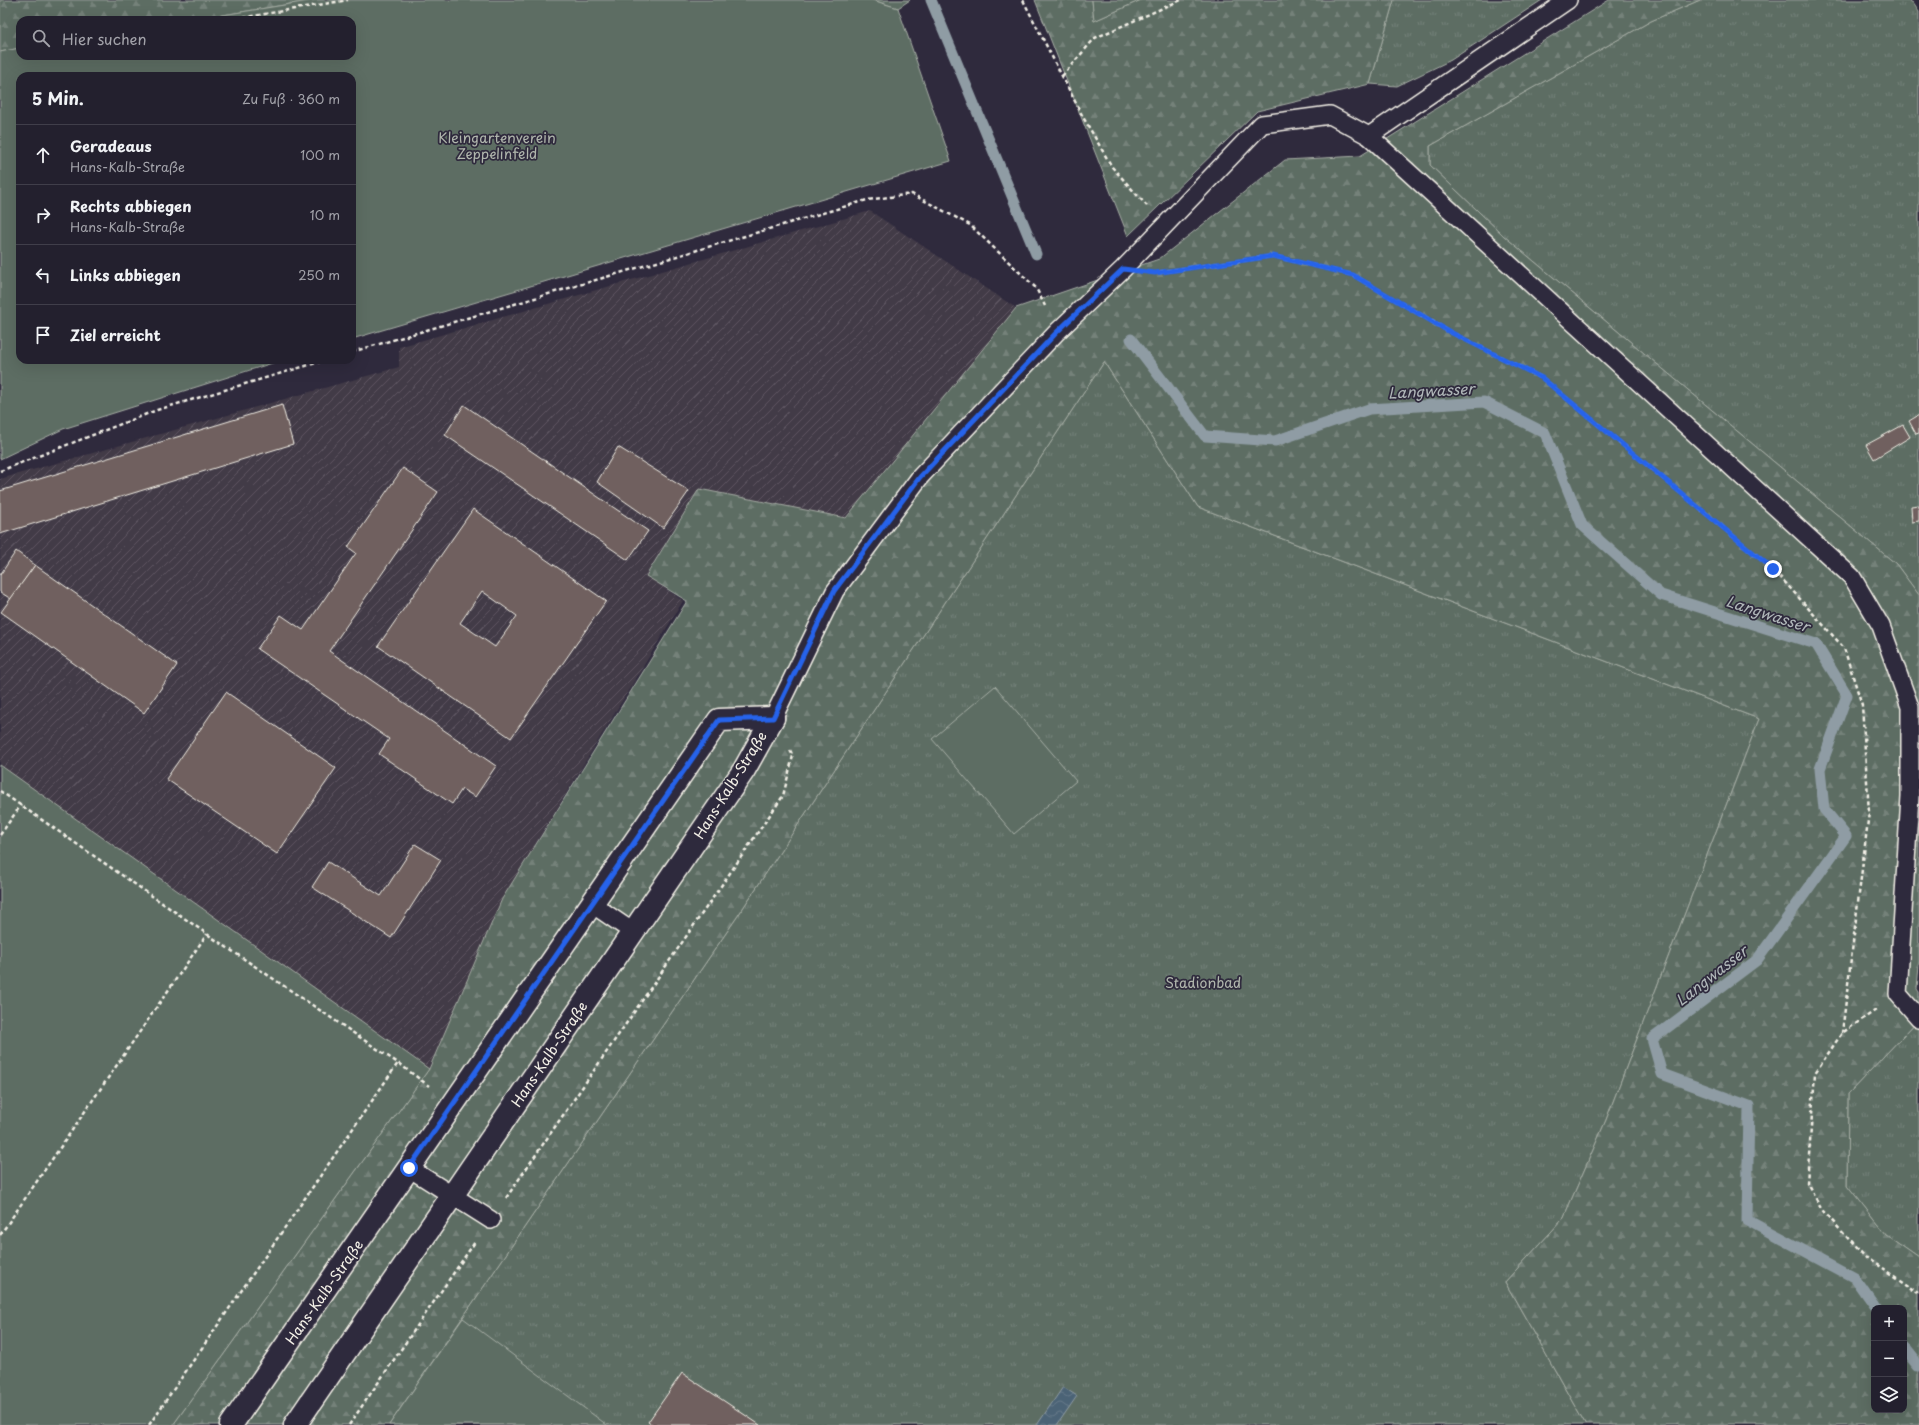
<!DOCTYPE html>
<html lang="de">
<meta charset="utf-8">
<style>
:root{--surface:#23202e;--page:#2f2d3a;--text:#f1f3f6;--muted:#a3a3aa;--line:#403e4a}
body{margin:0;font-family:"Playpen Sans",sans-serif;background:var(--page);color:var(--text)}
.controls{position:absolute;right:12px;bottom:12px;display:grid;overflow:hidden;border-radius:8px;box-shadow:0 4px 16px #0002}
.controls button{width:36px;height:36px;display:grid;place-items:center;padding:0;border:0;border-bottom:1px solid var(--line);background:var(--surface);color:var(--text);font:20px sans-serif}
.stop{position:absolute;width:12px;height:12px;margin:-9px;border:3px solid #2563eb;border-radius:50%;background:#fff}
.stop.end{background:#2563eb;border-color:#fff;box-shadow:0 1px 4px #0008}
.list{margin:0;padding:0;list-style:none}
h2{display:flex;justify-content:space-between;align-items:center;height:52px;margin:0;padding:0 16px;font-size:17px}
h2 small{font-size:13px;font-weight:400;color:var(--muted)}
.list li{display:grid;grid-template-columns:26px 1fr auto;gap:12px;align-items:center;box-sizing:border-box;height:60px;padding:0 16px;border-top:1px solid var(--line)}
.list b{display:block;font-size:15px;white-space:nowrap}
.list p{margin:0;font-size:13px;white-space:nowrap;color:var(--muted)}
.list em{font-size:13px;font-style:normal;color:var(--muted)}
.icon{flex:none;width:22px;height:22px;fill:none;stroke:currentColor;stroke-width:2;stroke-linecap:round;stroke-linejoin:round}
.map{position:relative;flex:none;width:1919px;height:1425px;overflow:hidden}
.search{position:absolute;background:var(--surface);box-shadow:0 4px 16px #0002;left:16px;top:16px;width:340px;height:44px;display:flex;align-items:center;gap:10px;box-sizing:border-box;padding:0 14px;border-radius:12px;color:var(--muted);font-size:15px}
.panel{position:absolute;background:var(--surface);box-shadow:0 4px 16px #0002;left:16px;top:72px;width:340px;height:292px;border-radius:12px}
.map>svg:first-child{display:block}
.industrial{fill:url(#industrial-furrows)}
.grass{fill:url(#grass-tufts);stroke:#a8afa6}
.forest{fill:url(#forest-firs);stroke:#a8afa6;fill-rule:evenodd}
.garden{fill:#5d6d64;stroke:#a8afa6}
.water{fill:url(#water-waves);stroke:#8f9ca4}
.lines{fill:none;stroke-linecap:round;stroke-linejoin:round}
.stream{stroke:#8f9ca4;stroke-width:11}
.building{fill:#70615e;stroke:#f4f1e8;fill-rule:evenodd}
.service-casing{stroke:#f4f1e8;stroke-width:20}
.minor-casing{stroke:#f4f1e8;stroke-width:25}
.path{stroke:#f4f1e8;stroke-width:2.5;stroke-dasharray:4 3;stroke-linecap:butt}
.service{stroke:#2f2a3d;stroke-width:17}
.minor{stroke:#2f2a3d;stroke-width:22}
.route{stroke:#2563eb;stroke-width:5}
.labels{text-anchor:middle;dominant-baseline:central;stroke-width:3.5;stroke-linejoin:round;paint-order:stroke}
.park-label{font-size:14px;fill:#b0b6ad;stroke:#2f2a3d}
.street-label{font-size:14px;fill:#f4f1e8;stroke:#2f2a3d}
.water-label{font-size:15px;font-style:italic;fill:#b1b8ba;stroke:#2f2a3d}
</style>
<div class="map">
<svg width="1919" height="1425" viewBox="0 0 1919 1425">
<defs>
<pattern id="industrial-furrows" width="10" height="10" patternUnits="userSpaceOnUse"><rect width="10" height="10" fill="#423a47"/><path d="M-1 1l2-2M0 10L10 0M9 11l2-2" fill="none" stroke="#5e5762"/></pattern>
<pattern id="grass-tufts" width="24" height="20" patternUnits="userSpaceOnUse"><rect width="24" height="20" fill="#5d6d64"/><path d="M3 7l-1-3M5 7V3M7 7l1-3M15 17l-1-3M17 17v-4M19 17l1-3" fill="none" stroke="#75827a"/></pattern>
<pattern id="forest-firs" width="22" height="20" patternUnits="userSpaceOnUse"><rect width="22" height="20" fill="#5d6d64"/><path d="M5 1l3.5 6h-7zM16 11l3.5 6h-7z" fill="#75827a"/></pattern>
<pattern id="water-waves" width="16" height="10" patternUnits="userSpaceOnUse"><rect width="16" height="10" fill="#4c6376"/><path d="M0 5q4-4 8 0t8 0" fill="none" stroke="#667a8a"/></pattern>
</defs>
<rect width="100%" height="100%" fill="#2f2a3d"/>
<filter id="ink" filterUnits="userSpaceOnUse"><feTurbulence type="fractalNoise" baseFrequency=".025" numOctaves="2"/><feDisplacementMap in="SourceGraphic" scale="8" xChannelSelector="R" yChannelSelector="G"/><feConvolveMatrix kernelMatrix="1 2 1 2 8 2 1 2 1" color-interpolation-filters="sRGB"/></filter>
<g filter="url(#ink)">
<polygon class="industrial" points="870,211 1016,308 846,518 699,489 646,575 683,601 502,899 429,1069 0,765 0,479 399,367 399,347"/>
<g class="grass">
<polygon points="1394,0 1542,0 1451,60 1397,86 1370,84"/>
<polygon points="1700,0 1908,0 1913,3 1919,12 1919,595 1896,564 1504,236 1430,165 1430,146 1651,21"/>
<polygon points="1104,362 1198,507 1759,719 1606,1120 1563,1219 1505,1282 1586,1425 389,1425 737,917"/>
<polygon points="1919,1019 1919,1257 1886,1234 1847,1185 1848,1094"/>
</g>
<g class="forest">
<polygon points="0,0 315,0 192,20 20,20 20,48 0,52"/>
<polygon points="872,0 910,0 898,8"/>
<polygon points="1035,0 1092,0 1094,21 1141,0 1394,0 1370,84 1257,111 1128,236"/>
<path d="M1609,0H1700L1651,21L1430,146V165L1504,236L1896,564L1919,595V964L1917,989L1919,992V1019L1848,1094L1847,1185L1886,1234L1919,1257V1425H1586L1505,1282L1563,1219L1606,1120L1759,719L1198,507L1104,362L737,917L389,1425H173L429,1069L502,899L687,601L646,576L699,489L846,518L1016,308L1159,259L1285,160L1360,156ZM1874,1308H1904V1410H1874Z"/>
</g>
<g class="garden">
<polygon points="315,0 872,0 898,8 951,161 352,339 352,76 20,76 20,360 282,360 63,429 0,459 0,52 20,48 20,56 352,56 352,20 192,20"/>
<polygon points="1092,0 1141,0 1094,21"/>
<polygon points="995,686 1076,781 1014,834 932,739"/>
<polygon points="0,765 429,1069 173,1425 0,1425"/>
<polygon points="463,1318 607,1425 389,1425"/>
</g>
<polygon class="water" points="1063,1387 1077,1396 1057,1425 1037,1425"/>
<g class="lines">
<g class="stream">
<polyline points="931,0 1036,254"/>
<polyline points="1131,339 1205,436 1275,441 1369,409 1484,402 1545,433 1582,525 1661,595 1816,644 1847,695 1820,769 1824,809 1846,836 1757,960 1652,1039 1662,1074 1749,1106 1747,1220 1855,1278 1876,1308"/>
<polyline points="1904,1348 1919,1367"/>
</g>
</g>
<g class="building">
<polygon points="282,405 293,444 0,534 0,491"/>
<polygon points="464,405 648,531 628,560 445,435"/>
<polygon points="1919,415 1919,433 1916,434 1909,421"/>
<polygon points="1903,425 1910,437 1874,459 1866,445"/>
<polygon points="618,447 689,491 663,528 597,482"/>
<polygon points="403,468 438,492 329,651 496,766 475,797 462,789 452,804 379,754 389,739 257,649 281,615 303,630 356,553 348,547"/>
<polygon points="1919,505 1919,521 1912,522 1911,506"/>
<path d="M473,509L606,601L511,738L378,646ZM482,591L517,616L495,647L460,623Z"/>
<polygon points="16,551 35,565 11,599 0,592 0,575"/>
<polygon points="35,565 177,665 144,713 1,612"/>
<polygon points="226,692 336,768 277,854 166,779"/>
<polygon points="415,844 441,860 391,938 312,887 328,862 381,896"/>
<polygon points="682,1373 760,1425 652,1425 648,1422"/>
</g>
<g class="lines">
<defs>
<g id="service">
<polyline points="1369,136 1568,0"/>
<polyline points="773,718 835,591 920,477 1057,332 1123,269 1262,124 1330,115 1369,136 1852,577 1881,626 1910,707 1910,796 1898,994 1919,1018"/>
<polyline points="592,904 633,932"/>
<polyline points="409,1168 491,1220"/>
</g>
<g id="minor">
<polyline points="231,1425 719,720 773,718"/>
<polyline points="295,1425 744,770 773,718"/>
</g>
</defs>
<use href="#service" class="service-casing"/>
<use href="#minor" class="minor-casing"/>
<g class="path">
<polyline points="1023,0 1083,117 1112,167 1147,206"/>
<polyline points="229,20 348,0"/>
<polyline points="1062,76 1095,38 1181,0"/>
<polyline points="1160,272 1273,256 1353,275 1450,332 1542,378 1773,569 1844,648 1862,705 1869,812 1842,1033"/>
<polyline points="352,352 867,200 912,194 970,225 1036,288 1045,306"/>
<polyline points="0,471 157,410 326,360"/>
<polyline points="0,791 207,934 398,1063 429,1086"/>
<polyline points="0,835 21,805"/>
<polyline points="1876,1010 1842,1033 1815,1073 1807,1183 1823,1211 1867,1259 1919,1294"/>
<polyline points="506,1198 783,796 793,756 790,750"/>
<polyline points="0,1235 207,934"/>
<polyline points="149,1425 398,1063"/>
<polyline points="349,1425 475,1242"/>
</g>
<use href="#service" class="service"/>
<use href="#minor" class="minor"/>
</g>
</g>
<g class="lines" filter="url(#ink)">
<polyline class="route" points="409,1168 719,720 773,718 834,591 920,477 1057,332 1123,269 1155,273 1273,256 1353,275 1450,332 1542,378 1773,569"/>
</g>
<g class="labels">
<g class="park-label">
<text x="497" y="137">Kleingartenverein<tspan x="497" dy="16">Zeppelinfeld</tspan></text>
<text x="1203" y="982">Stadionbad</text>
</g>
<g class="street-label">
<text transform="translate(730 785) rotate(-58)">Hans-Kalb-Straße</text>
<text transform="translate(549 1054) rotate(-56)">Hans-Kalb-Straße</text>
<text transform="translate(324 1292) rotate(-55)">Hans-Kalb-Straße</text>
</g>
<g class="water-label">
<text transform="translate(1431 390) rotate(-3)">Langwasser</text>
<text transform="translate(1768 613) rotate(18)">Langwasser</text>
<text transform="translate(1711 975) rotate(-38)">Langwasser</text>
</g>
</g>
</svg>
<div class="controls">
<button>+</button>
<button>−</button>
<button><svg class="icon" aria-label="layers" viewBox="0 0 24 24"><path d="M12 4l9 5-9 5-9-5zM3 14l9 5 9-5"/></svg></button>
</div>
<div class="stop" style="left:409px;top:1168px"></div>
<div class="stop end" style="left:1773px;top:569px"></div>
<div class="search"><svg class="icon" aria-label="search" viewBox="0 0 24 24"><circle cx="10" cy="10" r="6"/><path d="M15 15l6 6"/></svg>Hier suchen</div>
<section class="panel">
<h2>5 Min.<small>Zu Fuß · 360 m</small></h2>
<ul class="list">
<li><svg class="icon" aria-label="ahead" viewBox="0 0 24 24"><path d="M12 20V5M6 11l6-6 6 6"/></svg><div><b>Geradeaus</b><p>Hans-Kalb-Straße</p></div><em>100 m</em></li>
<li><svg class="icon" aria-label="right" viewBox="0 0 24 24"><path d="M7 20v-9h11M14 6l5 5-5 5"/></svg><div><b>Rechts abbiegen</b><p>Hans-Kalb-Straße</p></div><em>10 m</em></li>
<li><svg class="icon" aria-label="left" viewBox="0 0 24 24"><path d="M17 20v-9H6M10 6l-5 5 5 5"/></svg><div><b>Links abbiegen</b></div><em>250 m</em></li>
<li><svg class="icon" aria-label="arrive" viewBox="0 0 24 24"><path d="M6 21V4h12l-3 4 3 4H6"/></svg><div><b>Ziel erreicht</b></div></li>
</ul>
</section>
</div>
